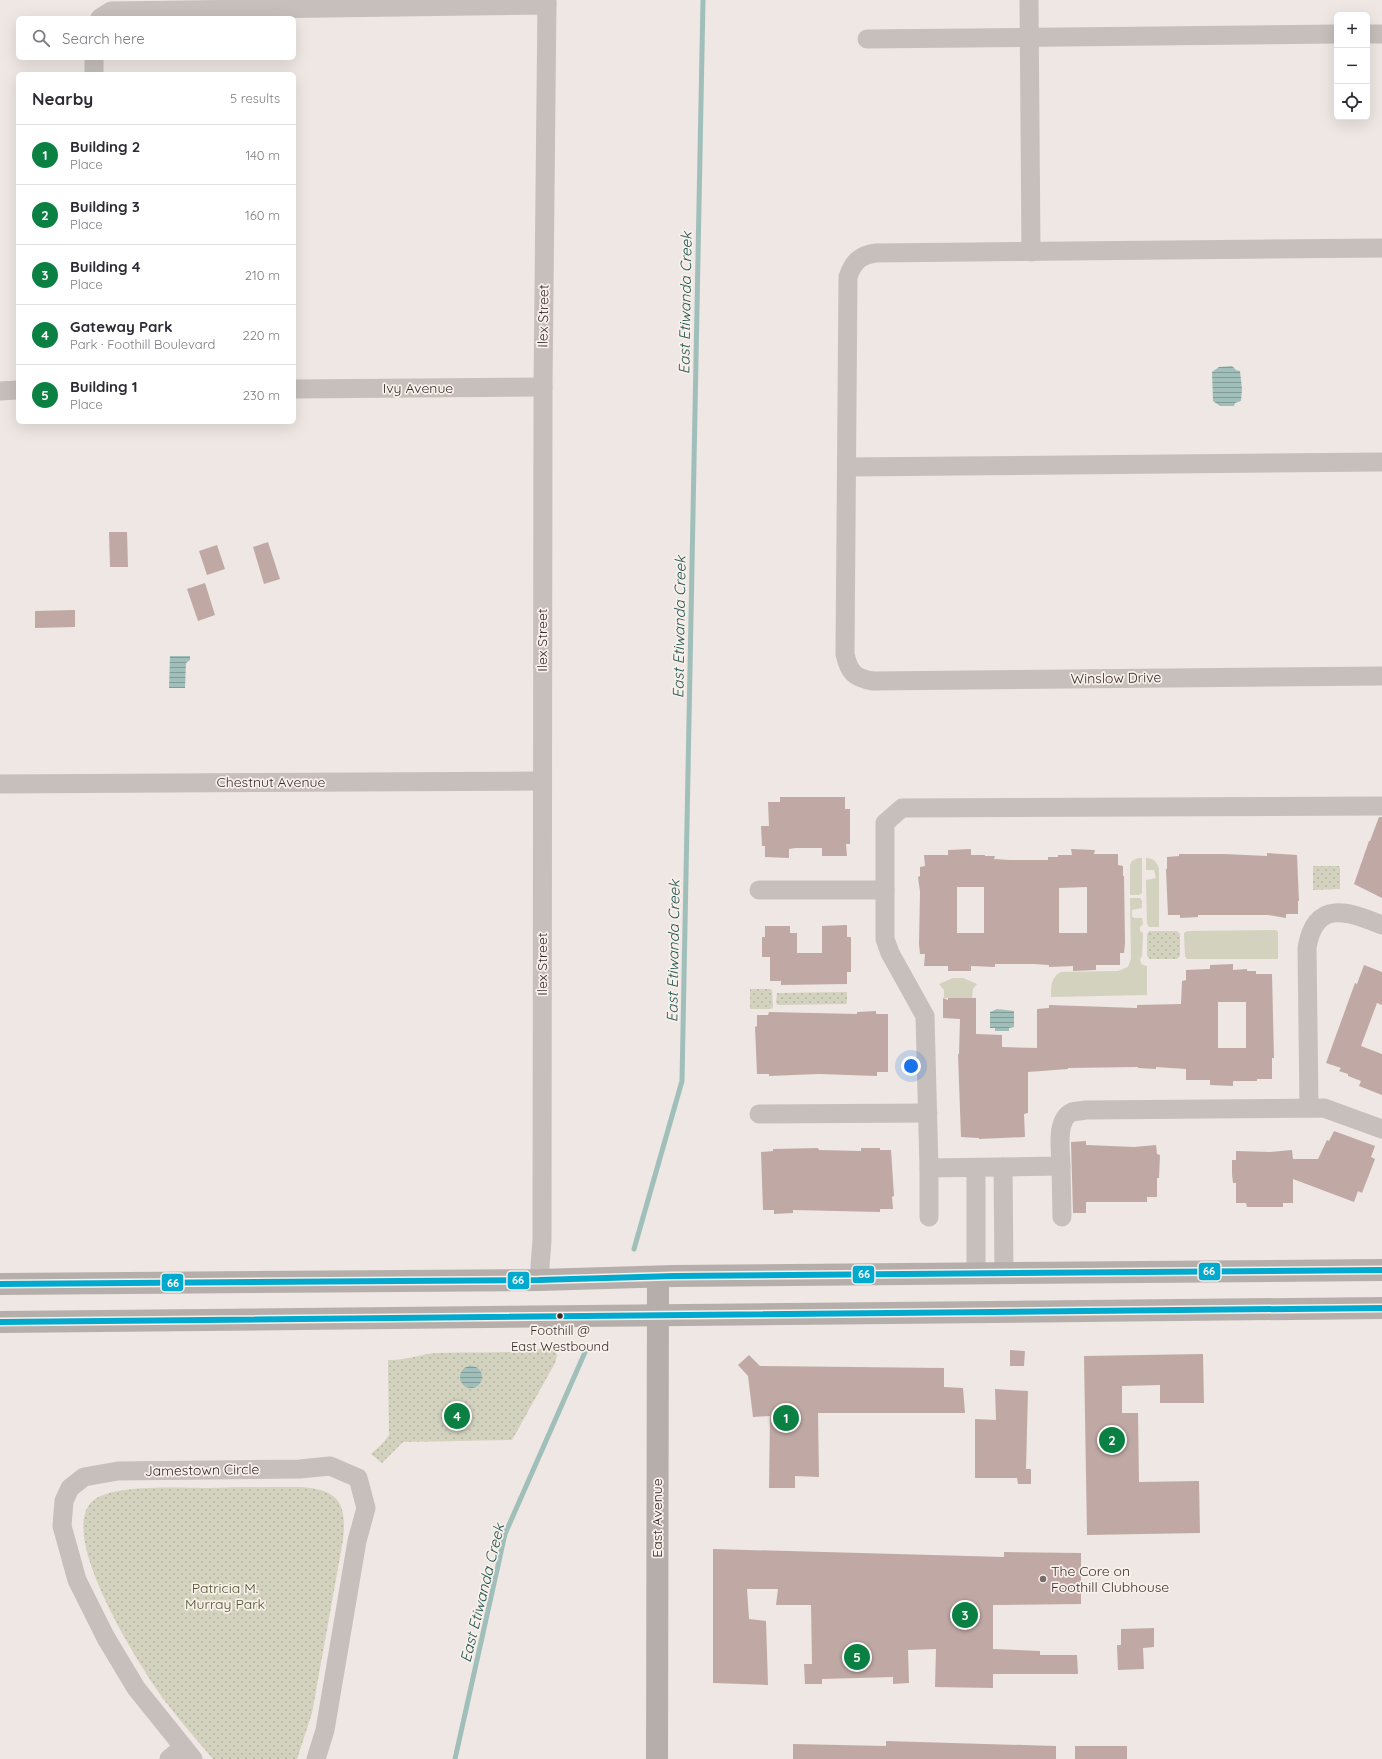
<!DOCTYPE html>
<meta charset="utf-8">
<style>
:root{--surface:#fff;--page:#f7f7f7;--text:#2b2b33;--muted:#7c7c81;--line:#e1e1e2;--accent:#0b8043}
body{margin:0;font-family:Quicksand,sans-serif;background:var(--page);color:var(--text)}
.controls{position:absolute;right:12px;top:12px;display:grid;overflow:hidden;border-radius:6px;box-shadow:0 4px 16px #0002}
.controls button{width:36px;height:36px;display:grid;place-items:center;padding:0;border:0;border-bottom:1px solid var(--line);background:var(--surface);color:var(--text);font:20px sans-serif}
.you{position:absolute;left:911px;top:1066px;width:14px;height:14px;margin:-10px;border:3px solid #fff;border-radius:50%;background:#1a73e8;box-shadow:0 0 0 6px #1a73e833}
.badge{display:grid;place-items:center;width:26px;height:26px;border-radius:50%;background:var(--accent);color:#fff;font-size:13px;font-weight:700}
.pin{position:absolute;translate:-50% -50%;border:2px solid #fff;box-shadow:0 1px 4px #0006}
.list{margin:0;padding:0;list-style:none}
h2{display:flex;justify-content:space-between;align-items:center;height:52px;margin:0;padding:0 16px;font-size:17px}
h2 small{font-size:13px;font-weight:400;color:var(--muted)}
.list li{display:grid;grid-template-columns:26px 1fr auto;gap:12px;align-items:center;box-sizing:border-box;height:60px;padding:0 16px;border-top:1px solid var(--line)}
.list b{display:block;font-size:15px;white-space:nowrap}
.list p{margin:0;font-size:13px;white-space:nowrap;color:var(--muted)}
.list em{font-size:13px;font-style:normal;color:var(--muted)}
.icon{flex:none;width:22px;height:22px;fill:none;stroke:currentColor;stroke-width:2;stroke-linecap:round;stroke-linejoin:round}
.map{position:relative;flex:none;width:1382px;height:1759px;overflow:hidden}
.search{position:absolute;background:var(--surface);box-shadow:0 4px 16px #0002;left:16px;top:16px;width:280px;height:44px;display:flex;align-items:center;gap:10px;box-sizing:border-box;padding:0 14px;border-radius:6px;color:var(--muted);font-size:15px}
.panel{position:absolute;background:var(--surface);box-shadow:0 4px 16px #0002;left:16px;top:72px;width:280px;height:352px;border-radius:6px}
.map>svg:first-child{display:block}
.grass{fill:#d2d2be}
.park{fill:url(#park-dots)}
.water{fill:url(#water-rules)}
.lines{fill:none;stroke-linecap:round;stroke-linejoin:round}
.stream{stroke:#a0bfba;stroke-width:5}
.building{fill:#c0a9a5;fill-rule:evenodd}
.minor{stroke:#c6bfbc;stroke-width:19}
.major{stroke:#b5aeab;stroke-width:22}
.bus-1-casing{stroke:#f9f0eb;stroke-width:9}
.bus-1{stroke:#00a9ce;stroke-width:6}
.bus-dot{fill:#372c2a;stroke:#f9f0eb;stroke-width:1.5}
.poi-dot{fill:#776d6b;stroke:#f9f0eb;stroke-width:1.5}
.labels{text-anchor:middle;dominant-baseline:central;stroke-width:3.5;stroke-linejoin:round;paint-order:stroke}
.bus-label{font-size:13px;fill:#372c2a;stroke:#f9f0eb}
.street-label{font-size:14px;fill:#372c2a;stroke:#f9f0eb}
.poi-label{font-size:14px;fill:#372c2a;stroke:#f9f0eb;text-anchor:start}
.park-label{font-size:14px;fill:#4d552f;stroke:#f9f0eb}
.water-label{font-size:15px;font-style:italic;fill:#215752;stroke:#f9f0eb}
.line-badge{stroke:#f9f0eb;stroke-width:1.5}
.badge-label{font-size:11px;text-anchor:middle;font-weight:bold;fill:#fff}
</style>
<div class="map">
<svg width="1382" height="1759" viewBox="0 0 1382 1759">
<defs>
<pattern id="park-dots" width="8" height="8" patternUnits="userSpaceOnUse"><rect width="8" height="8" fill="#d2d2be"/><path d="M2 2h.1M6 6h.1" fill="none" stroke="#b5b4a3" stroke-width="1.8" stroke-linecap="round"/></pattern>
<pattern id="water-rules" width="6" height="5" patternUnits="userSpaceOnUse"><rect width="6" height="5" fill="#a0bfba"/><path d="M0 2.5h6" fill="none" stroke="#839b97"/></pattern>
</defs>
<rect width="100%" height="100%" fill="#eee7e3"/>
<g class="grass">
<polygon points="1138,858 1142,858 1142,893 1139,895 1130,895 1130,865 1132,861"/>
<path d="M1146,858C1154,858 1157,862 1159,869V927H1149L1147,924L1146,880L1156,878L1154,870H1146Z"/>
<path d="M1130,898H1140L1142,901V908L1132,910V917L1135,918H1142L1143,924L1140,927V931L1143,933L1142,956L1140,959L1141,963L1143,965L1147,966V995L1051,997C1051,986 1051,977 1061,972L1118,971L1128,967L1131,958Z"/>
<polygon points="1276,930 1278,932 1278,959 1187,959 1185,956 1184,933 1187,931"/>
<polygon points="953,978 963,978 977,984 973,989 972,998 944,998 944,990 939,984"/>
</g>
<g class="park">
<polygon points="1314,866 1339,866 1340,868 1340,889 1313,890 1313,867"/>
<polygon points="1149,931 1177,931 1180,934 1180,956 1177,959 1150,959 1147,956 1147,934"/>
<polygon points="750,989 771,989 772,991 773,1007 771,1009 750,1009"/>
<polygon points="847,992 847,1003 846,1004 778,1005 776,1003 777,993"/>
<path d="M538,1349H555L557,1356L555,1363L512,1440L403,1442L382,1463L371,1454L383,1443L389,1435L388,1360C405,1361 420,1354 437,1353C470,1351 505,1355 538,1349Z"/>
<path d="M301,1487C339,1490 347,1503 343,1540L312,1713L297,1759H213C197,1740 180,1721 165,1701C142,1670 53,1531 94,1500C115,1484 183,1488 210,1488C241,1487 271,1487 301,1487Z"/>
</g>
<g class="water">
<polygon points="1232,366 1236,370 1240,371 1242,389 1241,401 1235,403 1234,406 1220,406 1213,401 1212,372 1219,367"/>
<polygon points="170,656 190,656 190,660 186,663 185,688 169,688"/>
<polygon points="997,1009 1014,1011 1014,1027 1009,1028 1009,1031 995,1031 995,1028 990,1028 990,1012"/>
<circle cx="471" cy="1377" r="11"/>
</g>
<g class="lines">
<g class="stream">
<polyline points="634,1249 682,1081 703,0"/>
<polyline points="455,1759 505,1534 586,1350"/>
</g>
</g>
<g class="building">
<polygon points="109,532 127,532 128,567 110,567"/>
<polygon points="268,542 280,579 264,584 253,547"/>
<polygon points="217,545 225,569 207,575 199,551"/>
<polygon points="205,583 215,615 198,621 187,589"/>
<polygon points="75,610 75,627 35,628 35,611"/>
<polygon points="780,797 845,797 845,809 850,809 850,844 846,844 847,856 822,856 822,848 796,848 789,849 789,858 765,857 765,846 762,846 761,826 769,826 768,802 780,802"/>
<polygon points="1379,817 1382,817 1382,898 1354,884 1369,841 1370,841"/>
<path d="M971,849V855H985V856H995L994,859L1010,860H1048V857H1058V855H1072L1071,849L1095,850L1094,854H1118V865L1123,866V876H1124L1125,943L1124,953H1120V965H1096V970L1073,971V966L1049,967V965L1034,964H995V967L971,966V971H948V966H924L925,954H920L919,944L920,892L918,877L920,876V867L925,866L924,855H948V850ZM957,887H984V933H957ZM1087,887V933H1059V888Z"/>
<polygon points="1267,853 1297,855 1299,901 1298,901 1298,914 1286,914 1286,918 1268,915 1198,915 1198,917 1180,918 1180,915 1168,915 1166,869 1167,869 1167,857 1179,856 1179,854 1224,854 1267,856"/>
<polygon points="847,925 847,937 851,937 851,972 847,972 847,984 781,985 781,981 770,981 770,957 762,957 762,937 765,937 765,926 790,926 790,933 797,933 797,953 822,953 822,926"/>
<path d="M1233,964V970L1247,969V971H1256V974H1272L1274,1058H1272V1079H1257V1081H1233V1086L1210,1085V1080H1186V1069L1156,1067V1069L1138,1068V1067L1068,1068V1069L1028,1072V1113L1024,1114L1025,1137L979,1139V1138L961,1137L958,1054H959L960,1019L943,1018V998L948,1000V998H976V1034L1002,1035V1047L1037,1048V1009L1049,1008V1005L1137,1008V1005L1181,1004L1182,981L1186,980V970L1210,969V965ZM1218,1002H1246V1048H1218Z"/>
<polygon points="1364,965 1382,972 1382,1005 1377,1003 1361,1046 1382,1054 1382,1095 1359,1086 1361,1081 1348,1076 1348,1074 1339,1071 1341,1068 1326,1063 1355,983 1357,984"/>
<polygon points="876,1011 876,1014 888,1014 888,1072 877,1072 877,1076 819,1074 769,1076 769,1074 757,1074 755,1027 757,1026 757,1015 768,1015 769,1012 857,1014 857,1012"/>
<polygon points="1334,1131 1375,1146 1371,1157 1375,1159 1362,1193 1358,1191 1354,1202 1293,1179 1293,1203 1283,1203 1283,1207 1247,1207 1246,1203 1236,1203 1236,1183 1233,1183 1232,1174 1232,1160 1236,1160 1236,1151 1270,1152 1292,1150 1293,1159 1318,1159 1327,1140 1329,1141"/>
<polygon points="1086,1141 1086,1145 1134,1147 1156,1145 1157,1154 1160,1155 1159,1178 1157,1178 1157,1197 1147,1197 1147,1202 1086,1202 1086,1213 1073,1213 1071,1142"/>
<polygon points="818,1148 819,1150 861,1151 861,1148 880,1148 880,1150 891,1150 894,1196 892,1197 893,1209 880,1209 880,1212 793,1210 793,1213 774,1214 774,1210 763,1210 761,1152 773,1151 773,1149"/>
<polygon points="1010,1350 1025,1351 1024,1366 1010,1366"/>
<polygon points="1203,1354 1204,1403 1160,1403 1160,1385 1122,1386 1122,1413 1138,1413 1139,1482 1199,1481 1200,1533 1087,1535 1084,1356"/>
<polygon points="749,1355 760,1366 944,1368 944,1387 963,1388 965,1413 818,1413 819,1477 795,1476 795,1488 769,1488 770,1416 753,1417 748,1376 738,1365"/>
<polygon points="995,1389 1028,1391 1026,1469 1031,1469 1031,1484 1018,1484 1017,1478 975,1478 975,1419 996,1420"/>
<polygon points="713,1549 1004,1557 1004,1552 1081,1553 1081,1604 993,1605 993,1649 1040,1651 1040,1655 1077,1655 1078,1674 993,1674 993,1688 935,1687 936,1649 908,1650 909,1683 893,1684 893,1677 822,1679 822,1684 805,1684 804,1664 812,1664 811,1605 776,1605 778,1589 747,1589 749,1619 766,1621 768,1685 713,1683"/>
<polygon points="1154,1628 1154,1647 1143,1648 1144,1669 1118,1670 1117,1645 1121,1645 1121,1629"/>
<polygon points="886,1741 1056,1746 1056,1759 793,1759 793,1744 886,1746"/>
<rect x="1075" y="1746" width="52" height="13"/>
</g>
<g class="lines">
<g class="minor">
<polyline points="1029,0 1031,252"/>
<polyline points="100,18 111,11 547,5"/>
<polyline points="1367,34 1382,34"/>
<polyline points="867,39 1337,34"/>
<polyline points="94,58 94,74"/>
<path d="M1382,248L876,253C860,255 853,262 848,277L845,654C849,672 854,678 873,681L1382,676"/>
<polyline points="294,389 543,387"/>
<polyline points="0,391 18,390"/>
<polyline points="847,467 1382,462"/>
<polyline points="0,784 541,781"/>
<path d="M1382,806L902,808L885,823V939L890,953L925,1016L929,1168L1061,1166C1061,1151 1055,1120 1072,1112C1076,1111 1081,1111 1085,1110L1324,1108L1382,1129"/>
<polyline points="759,890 885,890"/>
<path d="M1309,1107L1307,948C1315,899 1348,911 1382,925"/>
<polyline points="759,1114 928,1113"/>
<polyline points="1061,1166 1062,1217"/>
<polyline points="1003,1167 1004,1273"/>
<polyline points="929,1168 929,1217"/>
<polyline points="976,1168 976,1273"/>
<polyline points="539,1280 542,1240 543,387 547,0"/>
<polyline points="169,1759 183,1747"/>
<polyline points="193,1759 136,1688 106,1638 77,1580 62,1526 64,1501 70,1488 84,1477 118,1471 300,1469 330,1466 358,1478 366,1508 357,1541 325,1730 316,1759"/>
</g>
<g class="major">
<polyline points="0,1284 539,1280 674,1276 1382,1270"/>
<polyline points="0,1322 1382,1308"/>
<polyline points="657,1759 658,1277"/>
</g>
<defs>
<g id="bus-1">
<polyline points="0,1284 539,1280 674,1276 1382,1270"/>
<polyline points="0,1322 1382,1308"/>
</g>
</defs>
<use href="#bus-1" class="bus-1-casing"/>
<use href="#bus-1" class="bus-1"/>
</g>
<circle class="bus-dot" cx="560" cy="1316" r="3.5"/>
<circle class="poi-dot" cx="1043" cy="1579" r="4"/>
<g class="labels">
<g class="bus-label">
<text x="560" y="1330">Foothill @<tspan x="560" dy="16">East Westbound</tspan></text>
</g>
<g class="street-label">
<text transform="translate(543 316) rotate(-89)">Ilex Street</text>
<text x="418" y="388">Ivy Avenue</text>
<text transform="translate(542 640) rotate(-90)">Ilex Street</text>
<text transform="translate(1116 678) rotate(-1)">Winslow Drive</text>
<text x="271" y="782">Chestnut Avenue</text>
<text transform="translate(542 964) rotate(-90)">Ilex Street</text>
<text transform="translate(202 1470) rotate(-1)">Jamestown Circle</text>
<text transform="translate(657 1518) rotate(-90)">East Avenue</text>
</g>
<g class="poi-label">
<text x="1051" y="1571">The Core on<tspan x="1051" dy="16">Foothill Clubhouse</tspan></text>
</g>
<g class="park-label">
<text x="225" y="1588">Patricia M.<tspan x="225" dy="16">Murray Park</tspan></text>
</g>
<g class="water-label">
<text transform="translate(685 303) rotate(-89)">East Etiwanda Creek</text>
<text transform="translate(679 627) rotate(-89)">East Etiwanda Creek</text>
<text transform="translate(673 951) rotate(-89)">East Etiwanda Creek</text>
<text transform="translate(482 1593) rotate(-76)">East Etiwanda Creek</text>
</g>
</g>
<g class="line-badge">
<rect x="1198" y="1262" width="23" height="19" rx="4" fill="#00a9ce"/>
<rect x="852" y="1265" width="23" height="19" rx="4" fill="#00a9ce"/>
<rect x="507" y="1271" width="23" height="19" rx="4" fill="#00a9ce"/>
<rect x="161" y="1273" width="23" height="19" rx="4" fill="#00a9ce"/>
</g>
<g class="badge-label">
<text x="1209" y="1275">66</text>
<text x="864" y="1278">66</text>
<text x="518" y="1284">66</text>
<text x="173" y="1287">66</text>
</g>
</svg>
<div class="controls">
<button>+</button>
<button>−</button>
<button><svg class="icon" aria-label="locate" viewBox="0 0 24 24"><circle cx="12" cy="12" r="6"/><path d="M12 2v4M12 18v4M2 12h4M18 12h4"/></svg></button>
</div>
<div class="you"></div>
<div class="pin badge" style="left:786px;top:1418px">1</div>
<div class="pin badge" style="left:1112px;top:1440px">2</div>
<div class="pin badge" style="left:965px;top:1615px">3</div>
<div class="pin badge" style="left:457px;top:1416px">4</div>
<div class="pin badge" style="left:857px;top:1657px">5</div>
<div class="search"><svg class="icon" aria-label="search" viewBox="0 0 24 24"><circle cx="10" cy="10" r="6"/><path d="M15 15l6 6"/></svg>Search here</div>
<section class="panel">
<h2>Nearby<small>5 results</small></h2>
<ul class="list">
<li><span class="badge">1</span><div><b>Building 2</b><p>Place</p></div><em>140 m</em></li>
<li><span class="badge">2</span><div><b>Building 3</b><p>Place</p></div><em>160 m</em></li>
<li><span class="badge">3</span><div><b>Building 4</b><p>Place</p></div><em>210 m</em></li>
<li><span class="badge">4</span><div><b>Gateway Park</b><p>Park · Foothill Boulevard</p></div><em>220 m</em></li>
<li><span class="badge">5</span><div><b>Building 1</b><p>Place</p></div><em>230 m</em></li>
</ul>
</section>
</div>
